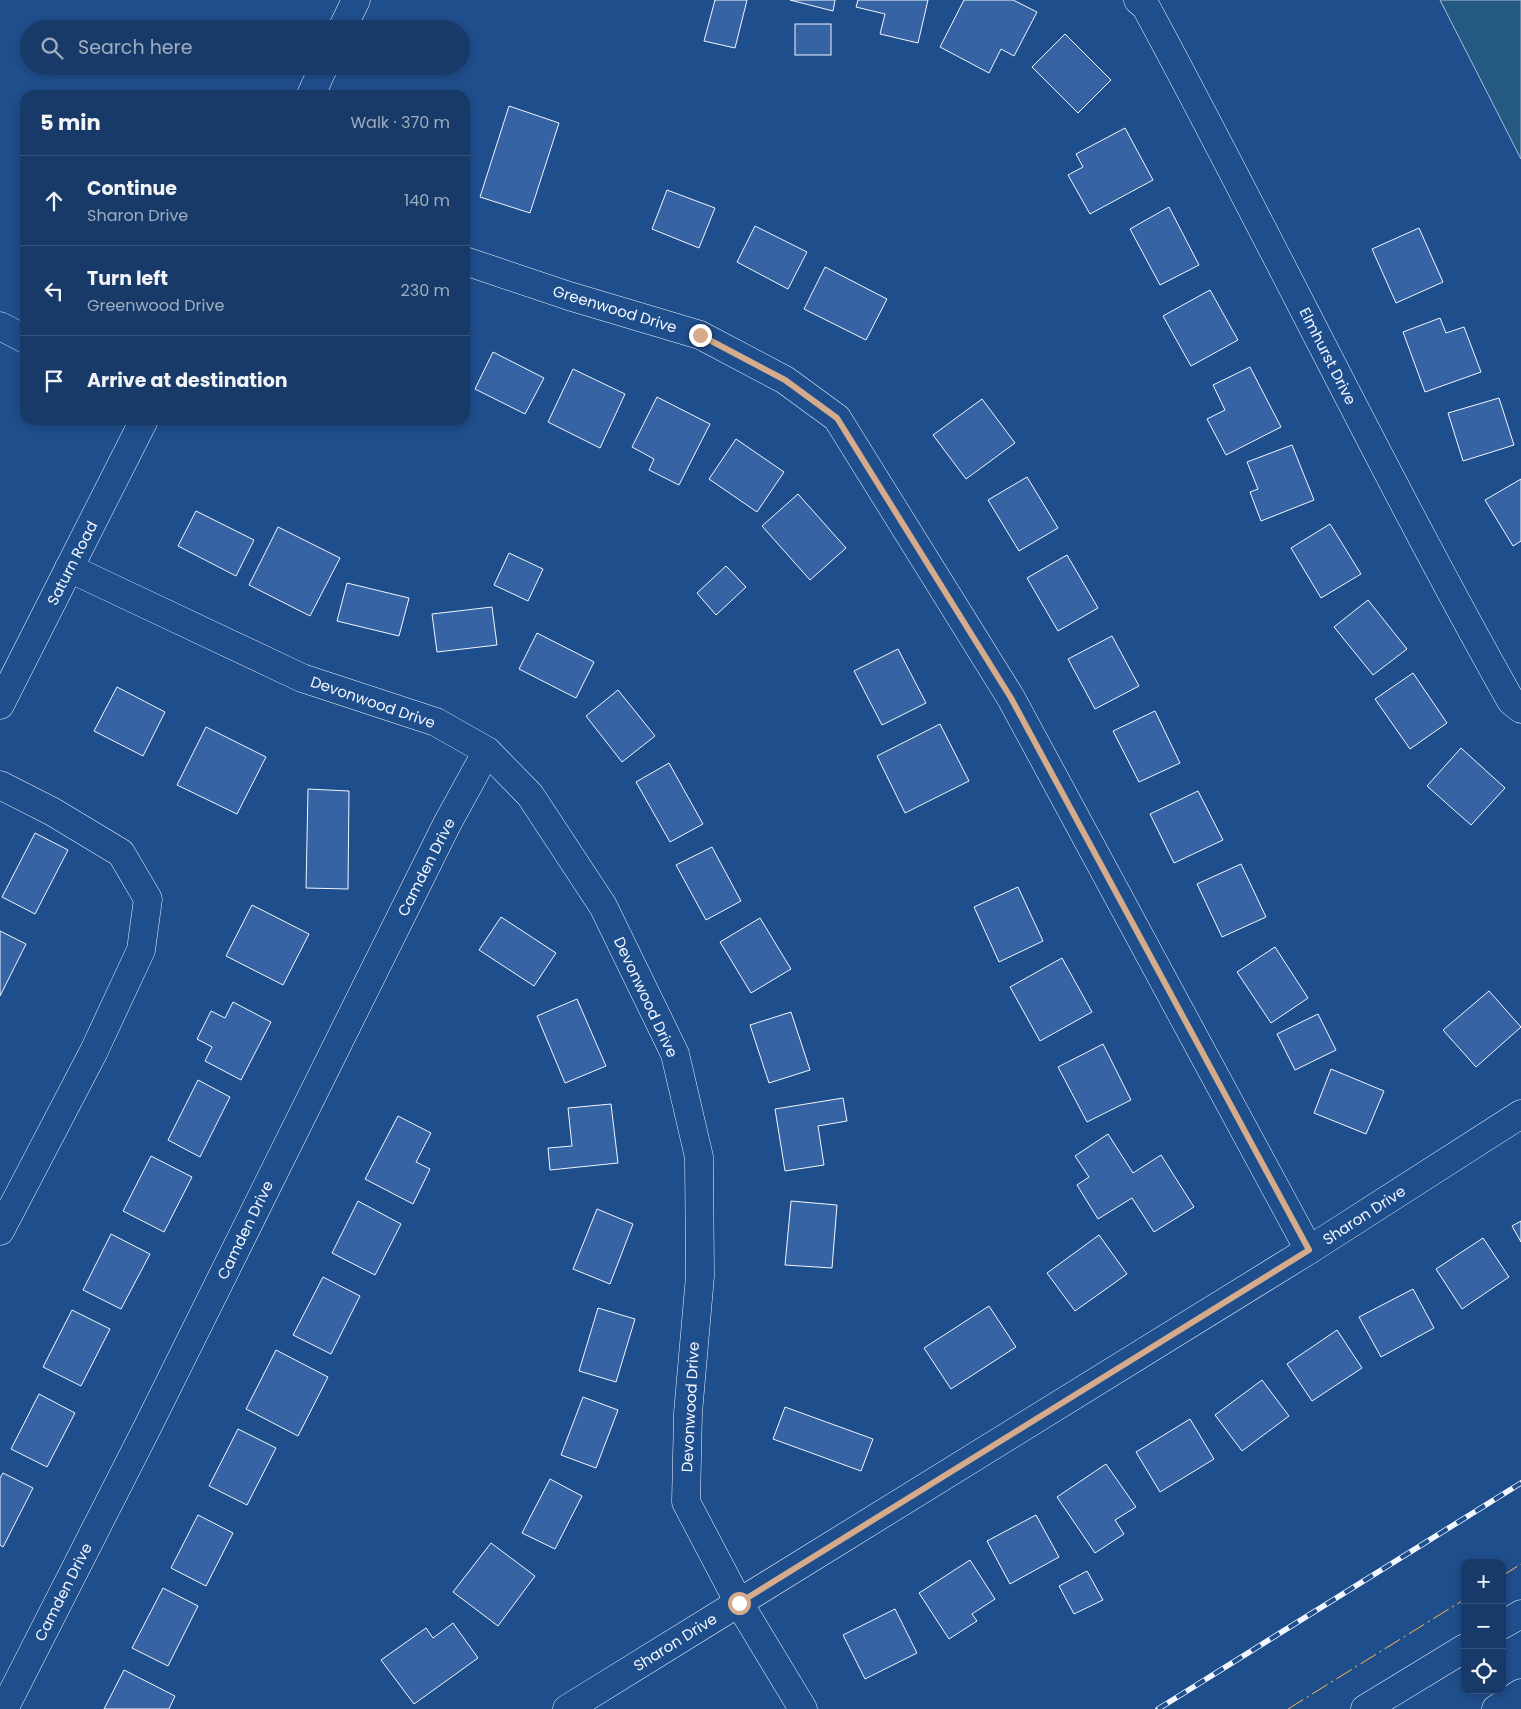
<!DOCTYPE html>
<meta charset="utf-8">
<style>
:root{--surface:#173a69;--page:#244571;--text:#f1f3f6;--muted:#9eadc0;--line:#36547d}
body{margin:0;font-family:Poppins,sans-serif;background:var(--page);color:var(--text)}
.controls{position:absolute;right:15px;bottom:15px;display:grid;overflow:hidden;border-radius:10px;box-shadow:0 2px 8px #0003}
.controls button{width:45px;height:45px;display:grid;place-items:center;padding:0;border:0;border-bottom:1px solid var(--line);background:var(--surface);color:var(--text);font:25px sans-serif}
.stop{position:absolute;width:15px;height:15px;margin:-11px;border:4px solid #d6ab8b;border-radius:50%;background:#fff}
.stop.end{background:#d6ab8b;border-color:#fff;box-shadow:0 1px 5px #0008}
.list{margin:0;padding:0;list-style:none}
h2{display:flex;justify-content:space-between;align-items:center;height:65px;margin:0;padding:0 20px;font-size:21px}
h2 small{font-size:16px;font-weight:400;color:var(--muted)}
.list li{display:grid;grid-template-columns:32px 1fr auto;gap:15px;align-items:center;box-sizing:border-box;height:90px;padding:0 20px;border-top:1px solid var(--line)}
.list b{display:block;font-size:19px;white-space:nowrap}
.list p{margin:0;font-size:16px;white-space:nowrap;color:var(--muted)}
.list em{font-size:16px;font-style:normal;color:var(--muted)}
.icon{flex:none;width:28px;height:28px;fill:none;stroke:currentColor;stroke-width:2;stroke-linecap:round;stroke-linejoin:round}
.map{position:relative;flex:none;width:1521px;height:1709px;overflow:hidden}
.search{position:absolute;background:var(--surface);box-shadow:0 2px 8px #0003;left:20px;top:20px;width:450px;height:55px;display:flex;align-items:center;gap:12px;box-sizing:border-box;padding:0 18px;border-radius:28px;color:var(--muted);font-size:19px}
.panel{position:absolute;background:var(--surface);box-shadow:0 2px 8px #0003;left:20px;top:90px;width:450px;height:335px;border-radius:15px}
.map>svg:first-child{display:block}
.green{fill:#245a82;stroke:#a8bbd7}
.building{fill:#3563a3;stroke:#f2f6ff}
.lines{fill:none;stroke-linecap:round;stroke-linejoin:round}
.minor-casing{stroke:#f2f6ff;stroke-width:29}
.major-casing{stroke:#f2f6ff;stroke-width:29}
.minor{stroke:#1f4e8c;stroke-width:28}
.major{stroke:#1f4e8c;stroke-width:28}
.rail-casing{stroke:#f2f6ff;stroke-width:5.5}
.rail{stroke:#1f4e8c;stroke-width:4;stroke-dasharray:11;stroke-linecap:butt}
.power{stroke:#ffb74d;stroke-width:1;stroke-dasharray:18 4 2.5 4;stroke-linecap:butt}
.route{stroke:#d6ab8b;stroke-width:6}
.labels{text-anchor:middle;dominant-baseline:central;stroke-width:4;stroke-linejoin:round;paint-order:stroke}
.street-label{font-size:15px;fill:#f2f6ff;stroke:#1f4e8c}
</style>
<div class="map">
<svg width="1521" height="1709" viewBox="0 0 1521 1709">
<rect width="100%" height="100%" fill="#1f4e8c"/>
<polygon class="green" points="1440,0 1521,0 1521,159"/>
<g class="building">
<polygon points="715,0 747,0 735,48 704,41"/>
<polygon points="790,0 835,0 833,11"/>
<polygon points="858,0 928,0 918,43 880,34 885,14 856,7"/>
<polygon points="964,0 1013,0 1037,12 1014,56 1001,49 989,73 940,47"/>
<rect x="795" y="24" width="36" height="31"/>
<polygon points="1065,34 1111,80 1078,113 1032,67"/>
<polygon points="509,106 559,123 530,213 480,197"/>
<polygon points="1125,128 1153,180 1090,214 1068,175 1083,167 1076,154"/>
<polygon points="667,190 715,208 699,248 652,229"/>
<polygon points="1169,207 1199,265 1160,285 1130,229"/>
<polygon points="755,226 807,252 788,289 737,262"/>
<polygon points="1419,228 1443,282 1396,303 1372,249"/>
<polygon points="825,267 887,299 866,340 804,309"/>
<polygon points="1210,290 1238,340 1191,366 1163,316"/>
<polygon points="1440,318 1446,333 1464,327 1481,372 1425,392 1403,332"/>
<polygon points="493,352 544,378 525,414 475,389"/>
<polygon points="1250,367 1281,427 1226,455 1207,419 1225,410 1213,385"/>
<polygon points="573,369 625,394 600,448 548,422"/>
<polygon points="657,397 710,424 679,485 649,470 654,459 632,447"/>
<polygon points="1499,398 1514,445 1463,461 1448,413"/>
<polygon points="982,399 1015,443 966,479 933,435"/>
<polygon points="736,439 784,472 757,512 709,479"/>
<polygon points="1292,445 1314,500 1261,521 1250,492 1258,489 1247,462"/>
<polygon points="1027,477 1058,528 1019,551 988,500"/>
<polygon points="1521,479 1521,541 1513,546 1485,500"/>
<polygon points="798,494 846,548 810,580 762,526"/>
<polygon points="196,511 254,540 236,576 178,546"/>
<polygon points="1330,524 1361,574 1321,598 1291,548"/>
<polygon points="278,527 340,558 310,616 249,585"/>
<polygon points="509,553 543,569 528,601 494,585"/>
<polygon points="1067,555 1098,608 1058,631 1027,578"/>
<polygon points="726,566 746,587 716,615 697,593"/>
<polygon points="347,583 409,598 399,636 337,621"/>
<polygon points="1368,600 1407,649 1373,675 1334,627"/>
<polygon points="492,607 497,645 437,652 432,614"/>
<polygon points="537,633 594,662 576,698 519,669"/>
<polygon points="1112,636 1139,686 1095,709 1068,659"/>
<polygon points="898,649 926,703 882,725 854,671"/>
<polygon points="1413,673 1447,723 1410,749 1375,699"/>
<polygon points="117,687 165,712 143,756 94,731"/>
<polygon points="618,690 655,736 622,762 586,716"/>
<polygon points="1155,711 1180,763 1139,782 1113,731"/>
<polygon points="940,724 969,781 905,813 877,756"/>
<polygon points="206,727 266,757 237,814 177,785"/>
<polygon points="1461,748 1505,788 1471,825 1427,786"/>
<polygon points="669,763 703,824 670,842 636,782"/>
<polygon points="308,789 349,791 348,889 306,888"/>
<polygon points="1198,791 1223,840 1174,863 1150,814"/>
<polygon points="35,833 68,850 35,914 2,897"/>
<polygon points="712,847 741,901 706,920 676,865"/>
<polygon points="1241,864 1266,917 1222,937 1197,884"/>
<polygon points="1018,887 1043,941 999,962 974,907"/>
<polygon points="252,905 309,934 283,985 226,956"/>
<polygon points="501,917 556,953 534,986 479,950"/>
<polygon points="760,918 791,969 751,993 720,942"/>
<polygon points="0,931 26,944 0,996"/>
<polygon points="1275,947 1308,998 1271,1023 1237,972"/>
<polygon points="1062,958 1092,1012 1040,1041 1010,987"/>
<polygon points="1489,991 1521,1027 1476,1067 1443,1030"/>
<polygon points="577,999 606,1066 565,1083 537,1016"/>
<polygon points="233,1002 271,1022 241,1080 205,1061 212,1047 197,1039 211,1011 225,1018"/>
<polygon points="791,1012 810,1070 769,1083 750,1025"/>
<polygon points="1318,1014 1336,1050 1295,1070 1277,1034"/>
<polygon points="1103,1044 1131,1100 1087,1122 1058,1067"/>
<polygon points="1331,1069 1384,1091 1366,1134 1314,1113"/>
<polygon points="198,1080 230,1097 200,1157 168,1140"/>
<polygon points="843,1098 847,1121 818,1126 824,1165 785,1171 775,1109"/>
<polygon points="611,1104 618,1163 550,1170 548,1148 572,1146 568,1108"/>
<polygon points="398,1116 431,1133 416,1162 430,1169 413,1204 365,1179"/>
<polygon points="1108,1134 1133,1173 1161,1155 1194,1207 1154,1232 1132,1198 1098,1219 1077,1185 1089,1177 1075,1156"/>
<polygon points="151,1156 192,1177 164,1232 123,1211"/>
<polygon points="358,1201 401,1224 375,1275 332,1253"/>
<polygon points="791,1201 837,1205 832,1268 785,1265"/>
<polygon points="597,1209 633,1224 610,1284 573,1269"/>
<polygon points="1521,1221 1521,1242 1512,1226"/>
<polygon points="111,1234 150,1254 121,1309 83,1290"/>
<polygon points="1099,1235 1127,1274 1075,1311 1047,1273"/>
<polygon points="1483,1238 1509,1277 1462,1309 1436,1269"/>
<polygon points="323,1277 360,1296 331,1354 293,1335"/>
<polygon points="1413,1289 1434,1328 1381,1357 1359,1317"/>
<polygon points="989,1306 1016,1347 951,1389 924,1348"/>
<polygon points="598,1308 635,1319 616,1382 579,1371"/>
<polygon points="72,1310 110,1329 81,1386 43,1367"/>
<polygon points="1337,1330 1362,1368 1312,1401 1287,1364"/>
<polygon points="276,1350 328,1377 298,1436 246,1409"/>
<polygon points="1262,1380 1289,1416 1242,1451 1215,1415"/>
<polygon points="39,1394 75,1413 47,1467 11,1449"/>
<polygon points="583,1397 618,1410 596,1468 561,1455"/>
<polygon points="785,1407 873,1439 861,1471 773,1439"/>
<polygon points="1190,1419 1214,1459 1160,1492 1136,1452"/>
<polygon points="238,1429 276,1448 247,1505 209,1486"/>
<polygon points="1106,1464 1136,1507 1115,1520 1124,1534 1095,1553 1057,1497"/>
<polygon points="3,1473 33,1488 3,1547 0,1545 0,1478"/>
<polygon points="550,1479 582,1496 555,1549 522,1533"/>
<polygon points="198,1515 233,1533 206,1586 171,1568"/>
<polygon points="1036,1515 1059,1557 1010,1584 987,1541"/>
<polygon points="491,1543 535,1576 498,1626 453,1592"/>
<polygon points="970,1560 995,1599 972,1614 977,1621 949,1639 919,1593"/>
<polygon points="1087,1571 1103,1600 1074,1614 1059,1586"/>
<polygon points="163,1588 198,1606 168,1666 132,1648"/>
<polygon points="895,1609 917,1653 865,1679 843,1635"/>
<polygon points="453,1623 478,1658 414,1704 381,1660 426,1628 433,1638"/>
<polygon points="124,1670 175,1696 169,1709 104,1709"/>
</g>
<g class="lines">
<defs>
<g id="minor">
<path d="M1138,0L1146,7C1270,237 1383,473 1511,701L1521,709"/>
<polyline points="342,29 356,0"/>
<polyline points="311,95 324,66"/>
<polyline points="465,261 569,296 700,335 785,380 837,418 1011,698 1309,1250"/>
<polyline points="0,326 25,339"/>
<polyline points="69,568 302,678 436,722 487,751 530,795 603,906 675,1054 699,1157 700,1276 688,1413 686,1502 739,1603 803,1709"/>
<polyline points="0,705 144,420"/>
<polyline points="0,785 53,812 121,853 148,899 141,950 94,1051 0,1231"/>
<polyline points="4,1709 147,1428 447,824 487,751"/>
<polyline points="567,1709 1309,1250 1521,1114"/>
</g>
<g id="major">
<polyline points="1502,1625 1521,1614"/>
<polyline points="1365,1709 1465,1648"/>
<polyline points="1496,1709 1521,1693"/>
</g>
</defs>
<use href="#minor" class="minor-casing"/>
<use href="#major" class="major-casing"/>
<use href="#minor" class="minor"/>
<use href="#major" class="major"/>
<defs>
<polyline id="rail" points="1158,1709 1521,1483"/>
</defs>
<use href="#rail" class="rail-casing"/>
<use href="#rail" class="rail"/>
<g class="power">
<polyline points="1502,1576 1521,1564"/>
<polyline points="1288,1709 1465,1599"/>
</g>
</g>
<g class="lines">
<polyline class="route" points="700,335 785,380 837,418 1011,698 1309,1250 739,1603"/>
</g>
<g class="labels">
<g class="street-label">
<text transform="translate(615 309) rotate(17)">Greenwood Drive</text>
<text transform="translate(1328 356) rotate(63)">Elmhurst Drive</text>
<text transform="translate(72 563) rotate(-63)">Saturn Road</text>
<text transform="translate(373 702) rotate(19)">Devonwood Drive</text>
<text transform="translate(426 867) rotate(-63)">Camden Drive</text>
<text transform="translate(646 997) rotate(65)">Devonwood Drive</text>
<text transform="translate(1364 1215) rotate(-33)">Sharon Drive</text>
<text transform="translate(245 1230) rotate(-64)">Camden Drive</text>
<text transform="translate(690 1407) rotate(-87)">Devonwood Drive</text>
<text transform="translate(63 1592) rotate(-63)">Camden Drive</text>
<text transform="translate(675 1642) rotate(-32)">Sharon Drive</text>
</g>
</g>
</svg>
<div class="controls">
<button>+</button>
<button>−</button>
<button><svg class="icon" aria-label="locate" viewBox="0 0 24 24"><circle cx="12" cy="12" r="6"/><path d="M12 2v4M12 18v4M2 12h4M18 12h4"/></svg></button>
</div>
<div class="stop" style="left:739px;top:1603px"></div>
<div class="stop end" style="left:700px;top:335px"></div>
<div class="search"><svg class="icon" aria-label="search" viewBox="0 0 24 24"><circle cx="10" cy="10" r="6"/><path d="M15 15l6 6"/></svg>Search here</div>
<section class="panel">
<h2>5 min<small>Walk · 370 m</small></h2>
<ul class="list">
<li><svg class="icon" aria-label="ahead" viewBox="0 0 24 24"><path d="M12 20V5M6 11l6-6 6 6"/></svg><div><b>Continue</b><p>Sharon Drive</p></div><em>140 m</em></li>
<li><svg class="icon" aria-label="left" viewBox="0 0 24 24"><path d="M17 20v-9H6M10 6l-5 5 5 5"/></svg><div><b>Turn left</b><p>Greenwood Drive</p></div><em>230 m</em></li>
<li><svg class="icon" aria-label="arrive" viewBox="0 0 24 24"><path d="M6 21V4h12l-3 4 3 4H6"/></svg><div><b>Arrive at destination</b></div></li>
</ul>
</section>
</div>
